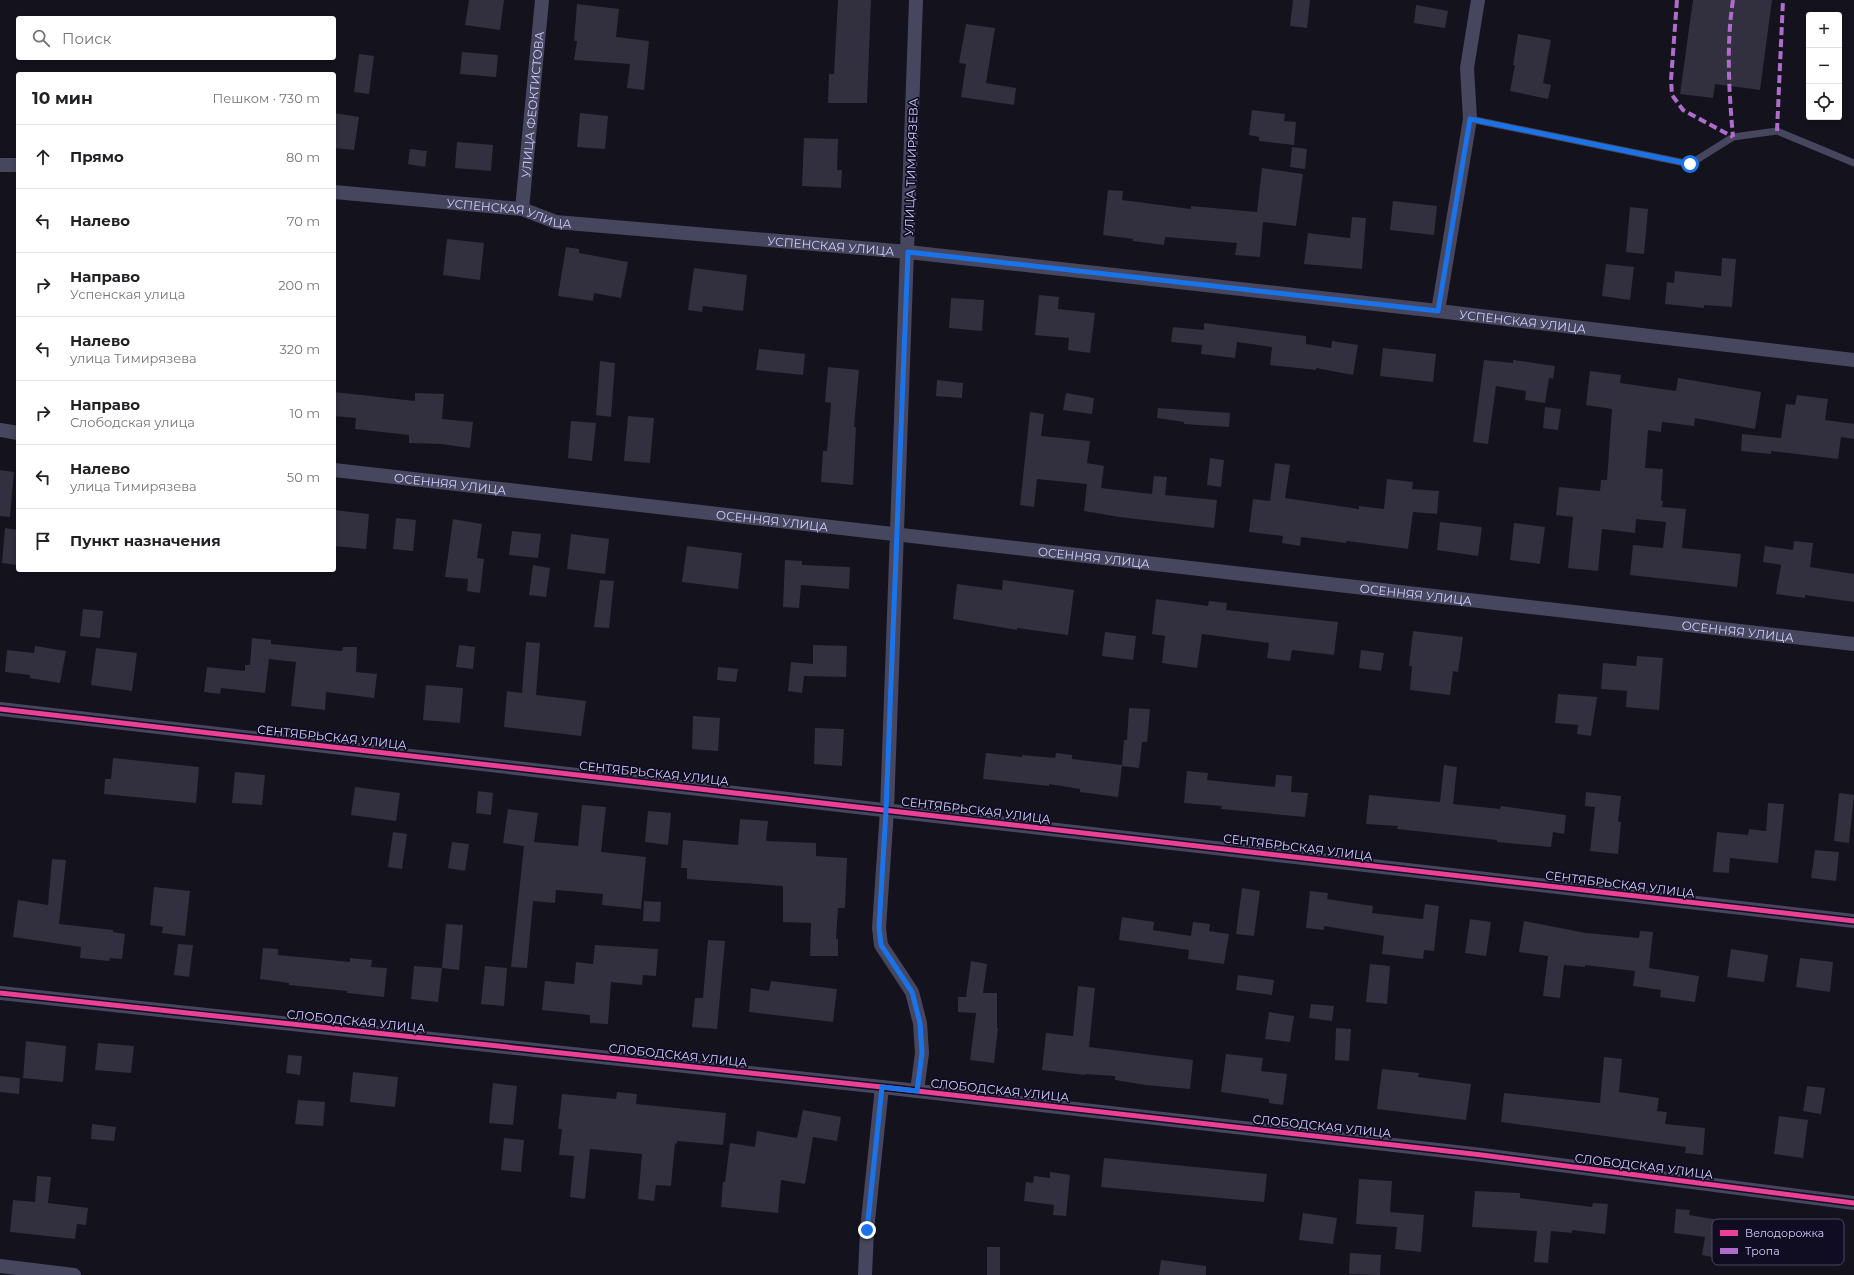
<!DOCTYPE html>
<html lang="ru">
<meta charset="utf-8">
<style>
:root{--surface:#fff;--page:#f6f6f6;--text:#202124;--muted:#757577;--line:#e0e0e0}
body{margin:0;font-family:Montserrat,sans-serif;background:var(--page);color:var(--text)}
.controls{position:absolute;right:12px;top:12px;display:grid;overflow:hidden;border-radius:4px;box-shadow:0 2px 6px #0003}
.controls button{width:36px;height:36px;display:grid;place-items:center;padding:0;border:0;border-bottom:1px solid var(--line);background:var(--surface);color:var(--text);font:20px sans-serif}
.stop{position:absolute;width:12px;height:12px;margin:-9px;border:3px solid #1a73e8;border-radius:50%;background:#fff}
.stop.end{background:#1a73e8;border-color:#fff;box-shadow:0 1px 4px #0008}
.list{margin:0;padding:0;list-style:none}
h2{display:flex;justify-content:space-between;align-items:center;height:52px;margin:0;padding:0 16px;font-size:17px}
h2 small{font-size:13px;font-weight:400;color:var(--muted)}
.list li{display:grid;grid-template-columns:26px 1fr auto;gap:12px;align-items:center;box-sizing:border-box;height:64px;padding:0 16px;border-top:1px solid var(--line)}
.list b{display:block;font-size:15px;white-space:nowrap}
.list p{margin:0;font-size:13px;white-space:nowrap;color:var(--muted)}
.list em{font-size:13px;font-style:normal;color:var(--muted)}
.icon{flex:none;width:22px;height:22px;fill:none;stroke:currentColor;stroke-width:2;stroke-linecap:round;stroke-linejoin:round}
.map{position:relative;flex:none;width:1854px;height:1275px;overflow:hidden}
.search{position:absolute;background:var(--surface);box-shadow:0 2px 6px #0003;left:16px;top:16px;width:320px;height:44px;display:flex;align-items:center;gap:10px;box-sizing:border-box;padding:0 14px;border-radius:4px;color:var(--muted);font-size:15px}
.panel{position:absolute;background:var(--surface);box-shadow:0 2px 6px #0003;left:16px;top:72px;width:320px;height:500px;border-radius:4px}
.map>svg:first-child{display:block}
.building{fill:#322f3f}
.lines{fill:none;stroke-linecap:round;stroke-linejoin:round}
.service{stroke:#46465e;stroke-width:7}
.minor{stroke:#46465e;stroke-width:14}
.quiet{stroke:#b06ccc;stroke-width:4;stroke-dasharray:8 4;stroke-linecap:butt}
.cycleway-casing{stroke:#100d22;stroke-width:8}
.cycleway{stroke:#ea4096;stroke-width:5}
.route{stroke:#1a73e8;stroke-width:5}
.labels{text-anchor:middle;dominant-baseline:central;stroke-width:3.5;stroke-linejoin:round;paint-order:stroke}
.street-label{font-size:12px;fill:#d2cdff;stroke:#100d22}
.key{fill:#100d22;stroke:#4a4764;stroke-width:1}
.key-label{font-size:11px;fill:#d2cdff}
</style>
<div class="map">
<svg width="1854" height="1275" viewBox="0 0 1854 1275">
<rect width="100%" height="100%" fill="#14121d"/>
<g class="building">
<polygon points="469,0 504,0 500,30 465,25"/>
<polygon points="838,0 871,0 867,103 828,103 829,74 834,74"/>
<polygon points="1293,0 1310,0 1307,28 1290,26"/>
<polygon points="1693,0 1772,0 1760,90 1715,84 1713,98 1680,94"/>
<polygon points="577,4 619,9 616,37 649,41 644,90 627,88 630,64 574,60 577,41 574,41"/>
<polygon points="1416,5 1448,11 1445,28 1414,23"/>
<polygon points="966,24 995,28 986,83 1016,88 1014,105 961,97 966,64 959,63"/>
<polygon points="1518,34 1551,40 1543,83 1551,85 1548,99 1510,91 1515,65 1513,65"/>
<polygon points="462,52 498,55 496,77 460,74"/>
<polygon points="359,54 374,56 369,94 354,92"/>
<polygon points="1252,110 1285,114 1284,121 1296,122 1294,145 1259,141 1259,137 1249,135"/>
<polygon points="334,113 359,117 354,150 334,148"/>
<polygon points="580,113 608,116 605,149 577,147"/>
<polygon points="804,138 838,139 837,170 842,170 841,188 802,186"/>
<polygon points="457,142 493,145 491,171 455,168"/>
<polygon points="1292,147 1307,149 1305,169 1290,167"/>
<polygon points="410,149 427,151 425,167 408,164"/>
<polygon points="1262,168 1303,174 1296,226 1263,222 1260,257 1235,255 1237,243 1165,237 1164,245 1133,241 1133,239 1103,235 1108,190 1123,191 1122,200 1191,209 1191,206 1257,212"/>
<polygon points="1393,201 1437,206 1434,235 1390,230"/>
<polygon points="1630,207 1648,209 1644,254 1626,252"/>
<polygon points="1352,217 1366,218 1362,269 1304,264 1308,233 1350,238"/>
<polygon points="447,239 484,243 480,280 443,275"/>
<polygon points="566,247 579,249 579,253 628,262 621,298 594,293 593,301 558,296"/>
<polygon points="1722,258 1736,259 1732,307 1704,305 1704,308 1665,304 1667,282 1674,283 1675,271 1721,276"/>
<polygon points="1606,264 1634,267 1630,300 1602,296"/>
<polygon points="694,268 747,275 743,311 703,306 702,312 688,310"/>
<polygon points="1039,295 1059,297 1058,309 1095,313 1090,353 1068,350 1069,338 1035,335"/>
<polygon points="951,298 984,300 982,331 949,328"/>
<polygon points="1204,323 1306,336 1306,344 1331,348 1332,341 1358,345 1353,375 1316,368 1316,370 1270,365 1272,347 1237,342 1235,358 1201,354 1202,345 1171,342 1173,327 1204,330"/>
<polygon points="1383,348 1436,354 1433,382 1380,376"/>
<polygon points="759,349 805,354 803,375 756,370"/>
<polygon points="1484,360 1513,363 1513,360 1555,366 1553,379 1549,378 1545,403 1525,400 1526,391 1496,386 1488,444 1473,442"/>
<polygon points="600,361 615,363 611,417 596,415"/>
<polygon points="828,367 859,370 854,427 856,427 853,485 821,482 823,451 827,451 831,403 825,402"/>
<polygon points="1590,371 1621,375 1620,383 1676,391 1678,378 1761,392 1755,429 1695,418 1694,426 1662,422 1661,432 1648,430 1645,468 1663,469 1661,501 1663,501 1662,507 1686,509 1682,548 1741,554 1737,587 1630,575 1633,545 1663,548 1666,522 1636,519 1635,533 1602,529 1598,571 1568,568 1573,517 1556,515 1559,487 1600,491 1601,480 1607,480 1612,409 1586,405"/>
<polygon points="937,380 963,383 962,398 936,396"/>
<polygon points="334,392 415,401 415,393 444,394 442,419 473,422 470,448 441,444 409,443 409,435 355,429 356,418 334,416"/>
<polygon points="1066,393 1094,398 1092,414 1063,410"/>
<polygon points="1797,395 1828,399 1825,420 1854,424 1854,439 1841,437 1838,459 1771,451 1771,454 1741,451 1742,434 1781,438 1786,404 1795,405"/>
<polygon points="1545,407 1561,409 1558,430 1543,428"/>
<polygon points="1158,408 1230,413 1229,427 1184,424 1184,422 1157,418"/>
<polygon points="1030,412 1044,414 1041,436 1090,441 1087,463 1104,466 1101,488 1152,494 1154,476 1167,477 1165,495 1217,500 1214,528 1119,517 1084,511 1087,484 1037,479 1034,507 1020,505"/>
<polygon points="628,416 654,418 650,463 624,461"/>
<polygon points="571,421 596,423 592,461 568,458"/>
<polygon points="1210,458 1224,460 1221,487 1207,485"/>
<polygon points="1275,463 1290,465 1285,498 1359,509 1359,506 1384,509 1387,479 1413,482 1412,489 1439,491 1437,514 1413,512 1408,549 1347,541 1346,543 1301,537 1300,546 1282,543 1283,536 1249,532 1253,499 1270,501"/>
<polygon points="0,470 14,472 10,517 0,516"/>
<polygon points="334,510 369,514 366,549 334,546"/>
<polygon points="396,518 416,520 413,551 393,549"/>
<polygon points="453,519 482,524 477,558 484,559 480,593 467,591 468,579 445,577"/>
<polygon points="1440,522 1482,527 1478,556 1437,550"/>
<polygon points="1514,523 1545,527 1540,564 1510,560"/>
<polygon points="5,528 18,530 16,565 2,563"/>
<polygon points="512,531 541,534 538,558 509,555"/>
<polygon points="571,534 609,539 605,574 567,569"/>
<polygon points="1794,541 1813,543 1810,567 1854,574 1854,602 1805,595 1805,598 1776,594 1781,565 1763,562 1765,546 1793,550"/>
<polygon points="687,546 742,553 738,589 682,582"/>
<polygon points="785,560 802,561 802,565 850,567 849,589 801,585 799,608 783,607"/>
<polygon points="533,565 550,568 546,597 529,595"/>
<polygon points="600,580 614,581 609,628 594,627"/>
<polygon points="1003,580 1074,590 1068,635 1017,628 1017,630 953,619 957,584 1002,590"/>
<polygon points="1156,599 1208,606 1209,601 1227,603 1226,610 1338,622 1334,655 1292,650 1290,661 1267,658 1269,643 1202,634 1197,668 1162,663 1165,636 1152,634"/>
<polygon points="83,609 103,611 100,638 80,636"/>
<polygon points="1413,631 1463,637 1458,672 1453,671 1450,695 1410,690 1412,666 1409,666"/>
<polygon points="1105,632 1136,636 1133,660 1102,656"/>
<polygon points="252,638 271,640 271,644 342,651 343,647 357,647 356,672 377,674 374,698 326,692 325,710 291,706 296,662 269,659 265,693 221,688 220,694 204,692 207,667 245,671 245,665 250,665"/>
<polygon points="526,642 540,643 536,695 586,701 581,736 504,727 507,691 522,693"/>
<polygon points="459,645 475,647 473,669 456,667"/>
<polygon points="813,645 847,646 846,677 804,676 802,693 788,691 791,662 813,664"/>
<polygon points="35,646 66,651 60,683 30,678 30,675 5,672 7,650 34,653"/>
<polygon points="96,648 137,653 132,691 91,685"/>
<polygon points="1361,650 1384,653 1381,671 1359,668"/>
<polygon points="1637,656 1663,658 1659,710 1626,707 1627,691 1601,689 1603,663 1636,666"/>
<polygon points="718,667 738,669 736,682 717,680"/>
<polygon points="426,685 463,688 460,723 423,720"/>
<polygon points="1558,694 1597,697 1591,736 1577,734 1578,725 1555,723"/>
<polygon points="1129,708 1150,709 1147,742 1142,742 1139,768 1122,766 1118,797 1080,792 1080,789 1049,784 1049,786 983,779 986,753 1022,757 1022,755 1055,758 1056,753 1072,755 1072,759 1122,765 1124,740 1127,740"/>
<polygon points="693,716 720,718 718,751 692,749"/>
<polygon points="815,728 844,729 842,766 814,764"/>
<polygon points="113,758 199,767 196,803 104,794 105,779 111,779"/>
<polygon points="1444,765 1457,767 1453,804 1500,809 1501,806 1566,815 1564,834 1553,832 1551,847 1497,842 1497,840 1397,829 1398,826 1366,824 1369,795 1440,802"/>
<polygon points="1187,771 1208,773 1207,780 1275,787 1276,775 1292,776 1291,792 1308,793 1305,817 1221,809 1222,806 1184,803"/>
<polygon points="235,772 265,775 262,805 232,803"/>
<polygon points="355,787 400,793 396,821 351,815"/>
<polygon points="478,791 493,793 491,815 476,813"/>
<polygon points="1586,792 1621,796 1618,822 1621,822 1618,854 1590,851 1595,807 1585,806"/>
<polygon points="1839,793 1854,795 1849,843 1834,841"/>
<polygon points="1768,803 1784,804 1778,863 1730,858 1729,873 1713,872 1717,832 1748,835 1749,829 1766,831"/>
<polygon points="582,805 606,807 601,852 646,857 641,909 602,905 603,894 556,890 555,903 533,901 527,968 511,967 524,846 503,843 508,809 538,813 534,842 578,846"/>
<polygon points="648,811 671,813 668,845 645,842"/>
<polygon points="740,819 768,821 766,841 816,843 816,856 847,858 845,908 838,908 836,939 838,939 838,956 810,956 811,923 783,922 783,886 687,879 687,868 681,868 683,840 738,845"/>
<polygon points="393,832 407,834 402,869 388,867"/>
<polygon points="452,842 469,844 465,871 448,868"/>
<polygon points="1815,850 1839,852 1836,881 1811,878"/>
<polygon points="52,859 66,860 59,924 113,930 113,932 125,934 122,959 110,958 109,961 80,958 81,947 13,937 18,900 48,905"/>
<polygon points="154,887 190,891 185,936 162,933 163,927 150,925"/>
<polygon points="1242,888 1260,891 1254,936 1236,934"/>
<polygon points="1310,891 1328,893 1327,899 1373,906 1372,913 1423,919 1425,904 1439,906 1434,951 1424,950 1423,959 1382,954 1384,936 1324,926 1324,930 1306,928"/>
<polygon points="644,901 661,902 660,922 643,921"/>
<polygon points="1122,917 1154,922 1153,930 1191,936 1193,922 1210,924 1209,931 1229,934 1224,964 1188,959 1189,950 1119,940"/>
<polygon points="1470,919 1491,922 1486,956 1465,953"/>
<polygon points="1524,921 1586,933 1639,938 1640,931 1653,932 1649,968 1699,976 1695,1002 1660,997 1661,990 1633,986 1635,971 1585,965 1585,967 1564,965 1560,998 1543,996 1548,956 1519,952"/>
<polygon points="446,924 463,925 459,970 442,968"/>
<polygon points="708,940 725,941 717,1029 692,1027 695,998 703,998"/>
<polygon points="178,944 193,945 189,977 174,975"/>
<polygon points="595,945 658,949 656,976 643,975 642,985 611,982 608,1024 590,1023 590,1015 542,1010 545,981 574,984 576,962 593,964"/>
<polygon points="263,948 278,949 278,955 350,962 350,958 372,960 371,967 387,968 384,997 347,993 347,991 289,985 289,983 260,979"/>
<polygon points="1731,949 1768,955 1764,982 1727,977"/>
<polygon points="1800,958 1833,962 1830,992 1796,987"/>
<polygon points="971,961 987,964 983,993 997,993 997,1028 998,1028 994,1063 970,1060 976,1013 958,1012 958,997 966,997"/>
<polygon points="1370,964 1390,966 1387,1004 1366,1002"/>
<polygon points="414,966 442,968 438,1002 411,999"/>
<polygon points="485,966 507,968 504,1006 481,1004"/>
<polygon points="1238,975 1274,980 1272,995 1236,990"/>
<polygon points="771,981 837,989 833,1022 749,1012 751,988 769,991"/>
<polygon points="1078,986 1095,988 1089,1047 1193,1060 1190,1089 1145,1085 1115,1080 1115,1076 1085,1074 1085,1075 1042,1070 1046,1033 1073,1036"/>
<polygon points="1311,1004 1334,1006 1332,1021 1309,1018"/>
<polygon points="1269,1012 1294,1016 1290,1042 1265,1039"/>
<polygon points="1336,1028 1351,1029 1349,1061 1335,1060"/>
<polygon points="26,1041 66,1046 63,1082 23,1078"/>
<polygon points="98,1043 134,1046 131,1073 95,1070"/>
<polygon points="1226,1054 1263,1058 1261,1071 1287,1074 1283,1105 1269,1103 1269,1099 1221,1092"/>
<polygon points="288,1055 302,1056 300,1075 286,1073"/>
<polygon points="1604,1057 1622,1059 1619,1092 1659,1098 1657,1111 1667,1112 1665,1124 1705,1128 1703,1155 1685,1153 1686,1147 1501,1122 1504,1093 1600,1103"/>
<polygon points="1382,1069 1419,1073 1418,1077 1471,1084 1466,1120 1377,1109"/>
<polygon points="353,1072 398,1077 395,1107 350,1102"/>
<polygon points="0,1076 20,1078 19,1094 0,1092"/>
<polygon points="493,1083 517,1086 513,1125 489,1123"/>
<polygon points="1807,1086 1825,1088 1821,1114 1803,1111"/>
<polygon points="617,1092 637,1094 636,1104 726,1113 723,1145 677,1141 677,1144 675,1143 671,1186 656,1185 654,1201 638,1199 642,1154 590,1149 585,1199 570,1197 574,1156 559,1155 562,1129 558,1129 562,1094 616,1099"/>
<polygon points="298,1100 325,1102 323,1126 295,1124"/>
<polygon points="803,1110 841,1117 837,1141 813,1137 805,1184 781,1180 778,1213 721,1207 723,1182 725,1182 730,1143 755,1147 757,1131 797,1138"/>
<polygon points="1779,1116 1808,1120 1803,1158 1774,1154"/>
<polygon points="92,1124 116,1127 114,1141 91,1139"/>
<polygon points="504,1138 524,1140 521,1172 501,1170"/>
<polygon points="1104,1158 1267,1174 1264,1202 1101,1187"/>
<polygon points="1050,1172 1070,1175 1066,1216 1053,1215 1054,1205 1024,1201 1026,1182 1033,1183 1034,1176 1050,1178"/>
<polygon points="37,1176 51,1177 48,1203 88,1208 86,1225 77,1224 75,1239 10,1232 13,1200 35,1202"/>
<polygon points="1359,1179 1392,1181 1390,1212 1424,1215 1421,1252 1395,1249 1397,1227 1356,1224"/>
<polygon points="1475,1191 1520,1193 1520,1198 1592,1207 1593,1203 1608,1204 1605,1234 1572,1230 1572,1233 1551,1231 1548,1263 1534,1262 1537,1231 1472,1227"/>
<polygon points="1676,1209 1690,1210 1689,1215 1738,1223 1731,1261 1702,1255 1705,1237 1674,1233"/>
<polygon points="1303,1213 1337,1218 1333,1244 1299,1240"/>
<rect x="987" y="1247" width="13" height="28"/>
<polygon points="1350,1253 1381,1255 1380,1275 1349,1274"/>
<polygon points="1161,1260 1206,1266 1206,1275 1159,1275"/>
</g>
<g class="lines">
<polyline class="service" points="1470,119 1690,164 1733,137 1777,131 1854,163"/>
<g class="minor">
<polyline points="916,0 887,810 879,928 881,945 912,992 920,1023 922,1053 917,1091"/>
<polyline points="0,165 18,165"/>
<path id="s1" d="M334,192L522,209L556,222L908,252L1438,311L1854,360"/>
<path id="s2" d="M522,209L542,0"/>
<polyline points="1438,311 1470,119 1467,68 1478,0"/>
<polyline points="0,430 18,433"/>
<path id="s3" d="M334,470L1854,644"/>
<polyline points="0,709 1854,921"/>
<polyline points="0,993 882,1087 1482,1155 1854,1203"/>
<polyline points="0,1266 74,1275"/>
<polyline points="865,1275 867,1230 882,1087"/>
</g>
<g class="quiet">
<polyline points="1677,0 1671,80 1672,95 1683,110 1733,137"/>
<path d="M1733,0C1726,45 1729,92 1733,137"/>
<polyline points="1777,131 1783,0"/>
</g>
<defs>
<g id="cycleway">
<polyline points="0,709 1854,921"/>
<polyline points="0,993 882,1087 1482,1155 1854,1203"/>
</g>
</defs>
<use href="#cycleway" class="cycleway-casing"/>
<use href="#cycleway" class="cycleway"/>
</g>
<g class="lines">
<polyline class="route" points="867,1230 882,1087 917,1091 922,1053 920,1023 912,992 881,945 879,928 886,810 908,252 1438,311 1470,119 1690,164"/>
</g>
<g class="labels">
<g class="street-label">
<text stroke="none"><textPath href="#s2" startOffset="105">УЛИЦА ФЕОКТИСТОВА</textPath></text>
<text transform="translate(911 167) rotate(-88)">УЛИЦА ТИМИРЯЗЕВА</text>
<text stroke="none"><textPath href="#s1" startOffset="177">УСПЕНСКАЯ УЛИЦА</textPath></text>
<text stroke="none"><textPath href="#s1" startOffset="501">УСПЕНСКАЯ УЛИЦА</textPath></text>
<text stroke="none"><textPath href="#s1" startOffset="1197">УСПЕНСКАЯ УЛИЦА</textPath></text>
<text stroke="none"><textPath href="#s3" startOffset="117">ОСЕННЯЯ УЛИЦА</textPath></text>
<text stroke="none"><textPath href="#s3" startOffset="441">ОСЕННЯЯ УЛИЦА</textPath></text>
<text stroke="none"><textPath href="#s3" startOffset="765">ОСЕННЯЯ УЛИЦА</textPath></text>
<text stroke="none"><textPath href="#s3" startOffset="1089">ОСЕННЯЯ УЛИЦА</textPath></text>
<text stroke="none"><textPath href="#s3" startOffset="1413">ОСЕННЯЯ УЛИЦА</textPath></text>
<text transform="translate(332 737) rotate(6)">СЕНТЯБРЬСКАЯ УЛИЦА</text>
<text transform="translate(654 773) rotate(6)">СЕНТЯБРЬСКАЯ УЛИЦА</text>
<text transform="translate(976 810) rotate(7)">СЕНТЯБРЬСКАЯ УЛИЦА</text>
<text transform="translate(1298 847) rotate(7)">СЕНТЯБРЬСКАЯ УЛИЦА</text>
<text transform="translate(1620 884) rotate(7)">СЕНТЯБРЬСКАЯ УЛИЦА</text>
<text transform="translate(356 1021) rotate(6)">СЛОБОДСКАЯ УЛИЦА</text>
<text transform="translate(678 1055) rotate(6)">СЛОБОДСКАЯ УЛИЦА</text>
<text transform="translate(1000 1090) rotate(6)">СЛОБОДСКАЯ УЛИЦА</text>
<text transform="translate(1322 1126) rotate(6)">СЛОБОДСКАЯ УЛИЦА</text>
<text transform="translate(1644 1166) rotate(7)">СЛОБОДСКАЯ УЛИЦА</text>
</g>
</g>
<rect x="1712" y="1219" width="132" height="46" rx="6" class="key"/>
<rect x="1720" y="1230" width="18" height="6" fill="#ea4096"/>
<rect x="1720" y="1248" width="18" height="6" fill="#b06ccc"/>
<g class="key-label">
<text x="1745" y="1237">Велодорожка</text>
<text x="1745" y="1255">Тропа</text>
</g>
</svg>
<div class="controls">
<button>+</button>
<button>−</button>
<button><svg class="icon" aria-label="locate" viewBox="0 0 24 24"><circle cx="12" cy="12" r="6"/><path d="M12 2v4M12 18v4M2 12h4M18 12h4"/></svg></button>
</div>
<div class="stop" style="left:1690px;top:164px"></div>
<div class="stop end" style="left:867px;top:1230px"></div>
<div class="search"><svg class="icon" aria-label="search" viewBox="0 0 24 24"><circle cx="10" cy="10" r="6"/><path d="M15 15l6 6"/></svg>Поиск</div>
<section class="panel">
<h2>10 мин<small>Пешком · 730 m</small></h2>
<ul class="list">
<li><svg class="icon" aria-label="ahead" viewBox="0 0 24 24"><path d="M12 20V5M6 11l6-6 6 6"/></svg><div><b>Прямо</b></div><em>80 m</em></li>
<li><svg class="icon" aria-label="left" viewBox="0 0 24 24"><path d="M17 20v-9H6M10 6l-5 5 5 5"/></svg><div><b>Налево</b></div><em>70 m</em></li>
<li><svg class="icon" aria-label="right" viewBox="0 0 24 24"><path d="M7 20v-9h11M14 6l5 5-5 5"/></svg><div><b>Направо</b><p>Успенская улица</p></div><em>200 m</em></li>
<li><svg class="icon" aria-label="left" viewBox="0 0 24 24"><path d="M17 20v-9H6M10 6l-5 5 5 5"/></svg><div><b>Налево</b><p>улица Тимирязева</p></div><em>320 m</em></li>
<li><svg class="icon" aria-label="right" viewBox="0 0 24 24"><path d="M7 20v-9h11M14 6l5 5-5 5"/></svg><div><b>Направо</b><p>Слободская улица</p></div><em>10 m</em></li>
<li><svg class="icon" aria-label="left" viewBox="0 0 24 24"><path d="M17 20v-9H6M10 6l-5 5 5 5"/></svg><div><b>Налево</b><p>улица Тимирязева</p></div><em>50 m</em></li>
<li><svg class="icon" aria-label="arrive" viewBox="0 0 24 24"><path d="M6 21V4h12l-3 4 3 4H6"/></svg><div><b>Пункт назначения</b></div></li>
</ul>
</section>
</div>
